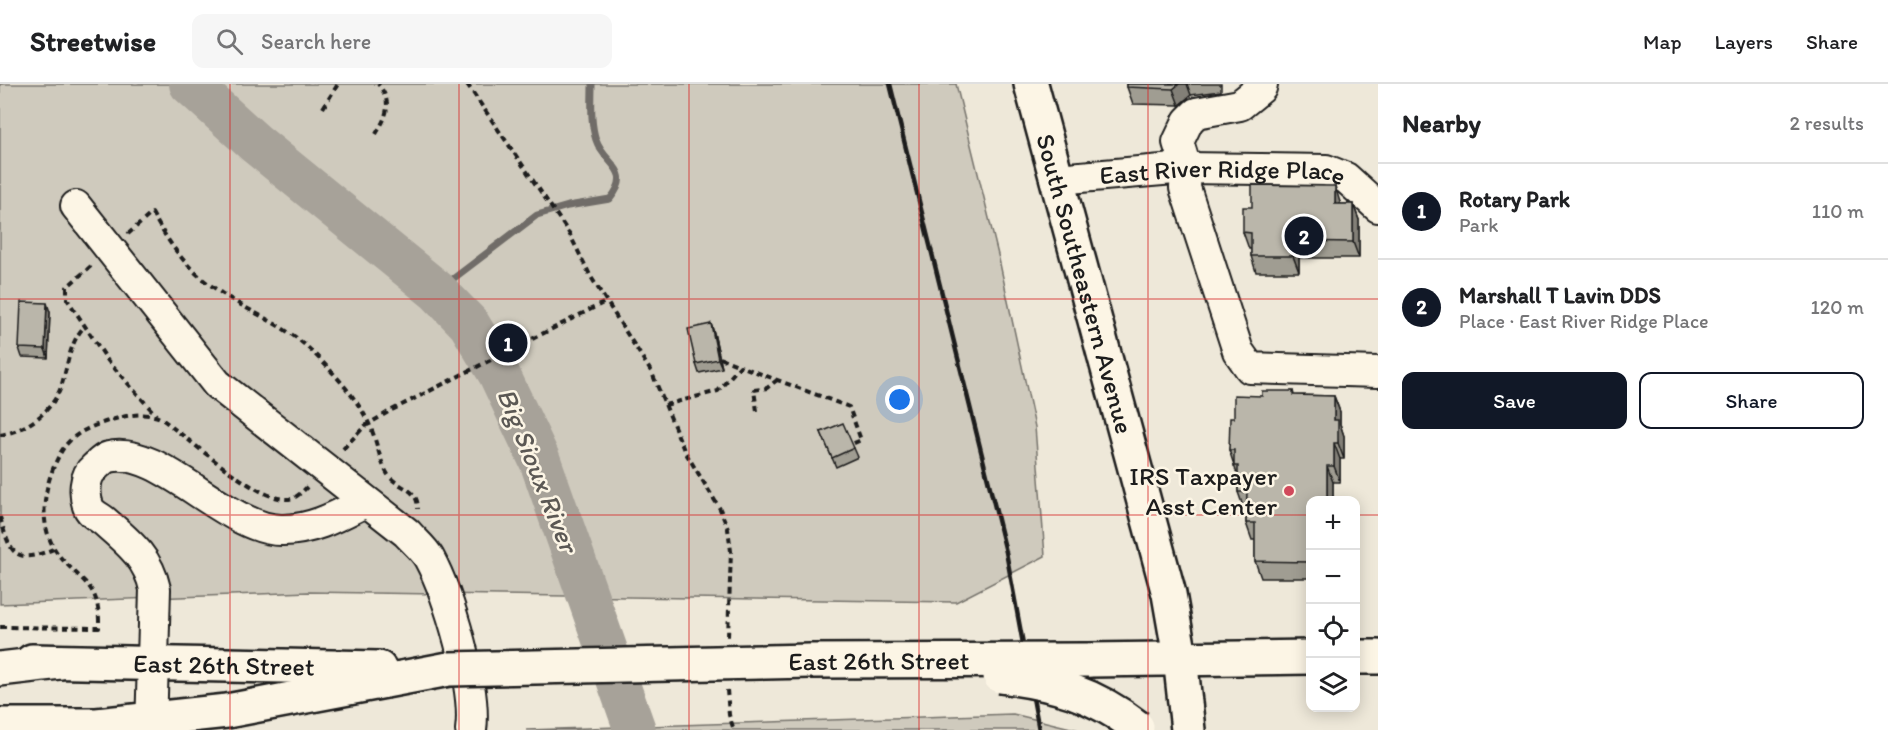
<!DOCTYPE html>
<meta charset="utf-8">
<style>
:root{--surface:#fff;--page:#f6f6f6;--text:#202124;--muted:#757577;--line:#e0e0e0;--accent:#111827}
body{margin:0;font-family:Itim,sans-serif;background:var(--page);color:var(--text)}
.controls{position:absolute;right:18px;bottom:18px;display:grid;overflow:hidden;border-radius:12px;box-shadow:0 3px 15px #0003}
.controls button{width:54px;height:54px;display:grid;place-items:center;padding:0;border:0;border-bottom:2px solid var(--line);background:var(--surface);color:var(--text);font:30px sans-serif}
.you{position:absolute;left:900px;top:316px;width:21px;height:21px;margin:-15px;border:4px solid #fff;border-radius:50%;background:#1a73e8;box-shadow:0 0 0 9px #1a73e833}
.badge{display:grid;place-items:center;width:39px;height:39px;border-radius:50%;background:var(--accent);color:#fff;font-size:20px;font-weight:700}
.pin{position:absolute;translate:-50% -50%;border:3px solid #fff;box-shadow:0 2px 6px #0006}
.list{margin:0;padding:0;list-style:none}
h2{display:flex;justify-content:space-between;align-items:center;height:78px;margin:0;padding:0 24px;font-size:26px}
h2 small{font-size:20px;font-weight:400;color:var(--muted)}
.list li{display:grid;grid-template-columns:39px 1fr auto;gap:18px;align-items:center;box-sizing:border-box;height:96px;padding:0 24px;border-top:2px solid var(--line)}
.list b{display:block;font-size:22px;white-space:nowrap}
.list p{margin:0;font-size:20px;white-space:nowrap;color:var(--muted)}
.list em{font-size:20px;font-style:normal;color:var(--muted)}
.actions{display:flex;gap:12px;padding:18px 24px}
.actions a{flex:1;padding:14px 0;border:2px solid var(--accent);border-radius:12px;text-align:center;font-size:21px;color:var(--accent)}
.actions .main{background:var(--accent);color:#fff}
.icon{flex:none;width:33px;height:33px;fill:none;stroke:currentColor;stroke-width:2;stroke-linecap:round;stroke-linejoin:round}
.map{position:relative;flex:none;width:1378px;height:646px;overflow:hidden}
header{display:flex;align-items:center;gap:36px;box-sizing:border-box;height:84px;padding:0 30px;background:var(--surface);border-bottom:2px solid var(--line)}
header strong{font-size:28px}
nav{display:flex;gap:33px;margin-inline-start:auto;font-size:21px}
.search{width:420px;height:54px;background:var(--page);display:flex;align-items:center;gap:15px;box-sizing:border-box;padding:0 21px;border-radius:12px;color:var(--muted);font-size:22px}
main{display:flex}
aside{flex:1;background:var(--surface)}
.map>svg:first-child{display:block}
.green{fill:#cfcabd;stroke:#76736c;stroke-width:1.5}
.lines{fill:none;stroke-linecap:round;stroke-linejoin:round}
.stream{stroke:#6f6c67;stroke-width:7}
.river{stroke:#a7a299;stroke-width:42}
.minor-casing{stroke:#1c1c1c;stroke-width:34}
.major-casing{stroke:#1c1c1c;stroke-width:38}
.highway-casing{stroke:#1c1c1c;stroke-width:38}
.path{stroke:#1c1c1c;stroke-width:4;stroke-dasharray:6 4.5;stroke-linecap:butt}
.minor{stroke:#fcf5e5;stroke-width:30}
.major{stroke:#fcf5e5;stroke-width:33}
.highway{stroke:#fcf5e5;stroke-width:33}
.rail{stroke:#1c1c1c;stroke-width:4.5}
.major-bridge-casing{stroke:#1c1c1c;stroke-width:38;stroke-linecap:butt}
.major-bridge{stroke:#fcf5e5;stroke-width:33}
.wall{fill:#a09d92;stroke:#1c1c1c;stroke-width:1.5}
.shaded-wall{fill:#827f77;stroke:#1c1c1c;stroke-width:1.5}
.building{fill:#bab6aa;stroke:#1c1c1c;stroke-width:1.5}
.grid{fill:none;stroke:#d62828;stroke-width:1.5;stroke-opacity:0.55}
.poi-dot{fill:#d1495b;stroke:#fcf5e5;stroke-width:2}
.labels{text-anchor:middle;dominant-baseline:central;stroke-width:5;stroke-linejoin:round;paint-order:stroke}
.street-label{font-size:26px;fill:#1c1c1c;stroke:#fcf5e5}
.poi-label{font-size:26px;fill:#1c1c1c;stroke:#fcf5e5;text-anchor:end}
.water-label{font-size:27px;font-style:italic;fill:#5b5854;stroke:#fcf5e5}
</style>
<header>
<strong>Streetwise</strong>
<div class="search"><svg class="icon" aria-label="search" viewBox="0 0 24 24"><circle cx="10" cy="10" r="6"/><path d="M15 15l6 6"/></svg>Search here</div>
<nav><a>Map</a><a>Layers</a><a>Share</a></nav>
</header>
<main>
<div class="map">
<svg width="1378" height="646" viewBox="0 0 1378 646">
<rect width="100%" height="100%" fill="#eee8d9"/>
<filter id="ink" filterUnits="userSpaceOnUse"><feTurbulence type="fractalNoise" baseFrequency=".0167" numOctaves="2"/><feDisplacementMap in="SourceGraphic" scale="12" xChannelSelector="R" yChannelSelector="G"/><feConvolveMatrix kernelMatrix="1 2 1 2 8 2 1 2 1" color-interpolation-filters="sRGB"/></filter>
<g filter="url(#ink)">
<g class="green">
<polygon points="0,0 956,0 999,175 1035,343 1045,472 956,518 308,508 0,520"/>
<polygon points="1013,630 1079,646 526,646"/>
</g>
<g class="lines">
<path class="stream" d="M437,207L537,131L568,122L610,115C635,85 604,81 596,56C590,38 592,18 592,0"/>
<polyline class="river" points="190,0 255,59 437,207 469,240 499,290 540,377 635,646"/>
<defs>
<g id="minor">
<polyline points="1262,0 1261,4 1240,21 1196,29 1188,37 1178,58 1186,84 1185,104 1238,267 1250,284 1378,288"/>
<path id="s1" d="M1057,95L1186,84L1326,86L1346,94L1378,123"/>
<path d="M76,122L217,300L407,449C414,457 424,465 429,474C449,511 477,605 471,646"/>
<path d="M151,646L155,505C148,473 128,458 104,437C99,433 90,429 88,422C84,410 84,392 94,384C98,380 104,374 109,373C159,360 229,448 283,446C313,446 339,431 365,418"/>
</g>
<g id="major">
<path id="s2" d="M1031,0L1169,510L1180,573L1188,646"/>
<polyline points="1356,573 1378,573"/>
<polyline points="1088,576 1310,573"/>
<path id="s3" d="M32,577L379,584"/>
<polyline points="0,641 97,641 227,627 449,585"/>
</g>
<polyline id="highway" points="0,585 60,578"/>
</defs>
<use href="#minor" class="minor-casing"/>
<use href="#major" class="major-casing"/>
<use href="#highway" class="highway-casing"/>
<g class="path">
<polyline points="467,0 569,149 591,193 652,289 684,366 720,425 728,445 731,467 728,553"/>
<polyline points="323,24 338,0"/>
<path d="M376,50C387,32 393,18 378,0"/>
<path d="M128,150L152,129C168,158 187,186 216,205C244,226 278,237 305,261C326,280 359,315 370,342C377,357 379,375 387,389C396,405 418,402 418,425"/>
<polyline points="91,182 67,203 67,215 108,277 156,331"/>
<polyline points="720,274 740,282"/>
<polyline points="665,321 718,307 740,282 849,323 861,356 852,360"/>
<polyline points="757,327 754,306 767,304 777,296"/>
<path d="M0,351C25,347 52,328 61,303C68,282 69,258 85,242"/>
<polyline points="343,365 365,342 390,327 605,218"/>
<path d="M0,433C11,472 15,481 56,464"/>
<path d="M0,543L99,544C100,503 87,502 62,475C35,445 43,400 61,368C71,351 87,344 105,338C121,333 137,328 154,332C162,333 170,342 177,347C201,365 255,413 284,415C295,416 300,410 307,403"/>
<polyline points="727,606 729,631 734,646"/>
</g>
<use href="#minor" class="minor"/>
<use href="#major" class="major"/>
<use href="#highway" class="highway"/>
<polyline class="rail" points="890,0 1006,468 1039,646"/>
<defs>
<g id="major-bridge">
<path id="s4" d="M449,585L810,577L1088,576"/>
<path d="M1000,592C1055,599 1093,609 1137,643"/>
</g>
</defs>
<use href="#major-bridge" class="major-bridge-casing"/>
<use href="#major-bridge" class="major-bridge"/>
</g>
<g class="wall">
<polygon points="1127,0 1221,0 1221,7 1191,11 1179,21 1133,20 1127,3"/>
<polygon points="1340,118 1340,120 1353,120 1359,136 1359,174 1299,174 1299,188 1256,188 1251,172 1251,165 1249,165 1243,148"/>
<polygon points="50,228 48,274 22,273 19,264"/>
<polygon points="711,240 714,249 722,284 699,289 696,280"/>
<polygon points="1293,307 1294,311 1334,312 1340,328 1340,340 1344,352 1344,375 1340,375 1340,398 1333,398 1333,417 1311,417 1311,494 1261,494 1255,477 1255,456 1252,456 1246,439 1246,425 1244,425 1238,408 1238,393 1229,366 1234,334 1262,312"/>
<polygon points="821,348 854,364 858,373 836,383"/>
</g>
<g class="shaded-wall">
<polygon points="1179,0 1187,0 1191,11 1179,21 1173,5"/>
<polygon points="1335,102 1340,118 1340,136 1335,120"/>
<polygon points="1353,120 1359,136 1359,174 1353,158"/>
<polygon points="1293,157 1299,174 1299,188 1293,172"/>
<polygon points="47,219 50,228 48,274 45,265"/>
<polygon points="711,240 714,249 722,284 718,275"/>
<polygon points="1334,312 1340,328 1340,340 1344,352 1344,375 1338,359 1334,336"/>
<polygon points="1334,359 1340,375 1340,398 1334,382"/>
<polygon points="1327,382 1333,398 1333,417 1327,417"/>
</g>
<g class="building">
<polygon points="1127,0 1179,0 1173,5 1127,3"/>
<polygon points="1252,101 1335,102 1335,120 1353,120 1353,158 1293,157 1293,172 1251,172 1251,149 1243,148 1243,123 1252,123"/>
<polygon points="21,218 47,219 45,265 19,264"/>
<polygon points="711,240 718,275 696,280 688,245"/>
<polygon points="1262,307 1293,307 1293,311 1334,312 1334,336 1338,336 1338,359 1334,359 1334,382 1327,382 1327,417 1311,417 1311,478 1255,477 1255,439 1246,439 1247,408 1238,408 1238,382 1234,382 1234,366 1229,366 1230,334 1234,334 1234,311 1262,312"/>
<polygon points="843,339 854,364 832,374 821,348"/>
</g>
</g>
<path class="grid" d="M230,0V646M459,0V646M689,0V646M919,0V646M1148,0V646M0,215H1378M0,431H1310M1356,431H1378"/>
<circle class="poi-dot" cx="1289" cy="407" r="6"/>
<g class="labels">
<g class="street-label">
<text stroke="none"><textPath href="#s1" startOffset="166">East River Ridge Place</textPath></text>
<text stroke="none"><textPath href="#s2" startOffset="207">South Southeastern Avenue</textPath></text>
<text stroke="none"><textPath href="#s4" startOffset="430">East 26th Street</textPath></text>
<text stroke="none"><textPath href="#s3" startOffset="192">East 26th Street</textPath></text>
</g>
<g class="poi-label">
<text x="1277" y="392">IRS Taxpayer<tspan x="1277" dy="30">Asst Center</tspan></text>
</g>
<g class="water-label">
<text transform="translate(538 386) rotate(68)">Big Sioux River</text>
</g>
</g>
</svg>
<div class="controls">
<button>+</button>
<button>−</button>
<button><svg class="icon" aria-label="locate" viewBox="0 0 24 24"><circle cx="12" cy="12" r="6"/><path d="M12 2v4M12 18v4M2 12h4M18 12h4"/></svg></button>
<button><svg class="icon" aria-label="layers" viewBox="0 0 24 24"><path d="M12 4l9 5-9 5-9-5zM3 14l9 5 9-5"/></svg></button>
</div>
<div class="you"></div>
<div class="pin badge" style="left:508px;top:259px">1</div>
<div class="pin badge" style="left:1304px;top:152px">2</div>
</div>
<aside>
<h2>Nearby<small>2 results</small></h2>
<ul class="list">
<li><span class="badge">1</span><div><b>Rotary Park</b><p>Park</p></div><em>110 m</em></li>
<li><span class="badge">2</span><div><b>Marshall T Lavin DDS</b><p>Place · East River Ridge Place</p></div><em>120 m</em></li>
</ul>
<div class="actions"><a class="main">Save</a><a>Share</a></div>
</aside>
</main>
